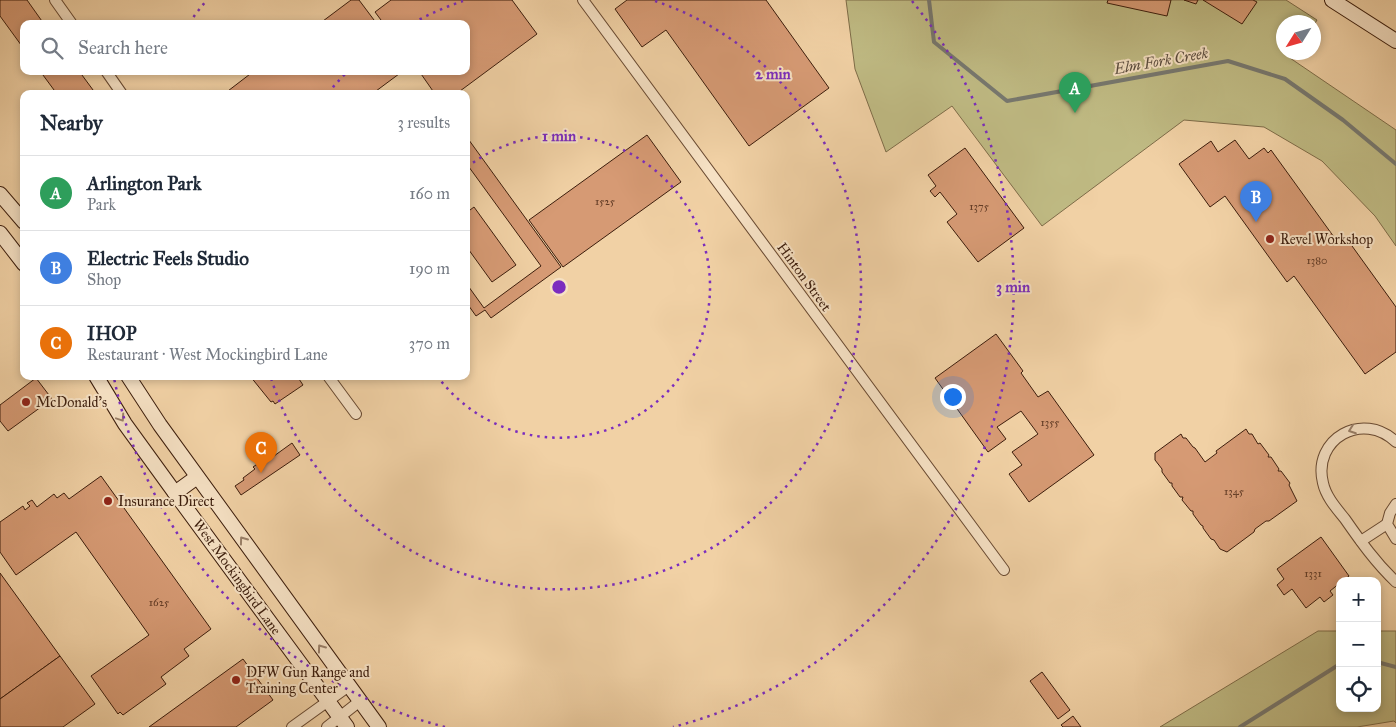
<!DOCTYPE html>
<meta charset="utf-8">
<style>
:root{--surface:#fff;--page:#f6f6f7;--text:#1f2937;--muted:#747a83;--line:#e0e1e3;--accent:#7c3aed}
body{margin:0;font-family:"IM FELL Great Primer",serif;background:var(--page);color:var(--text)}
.controls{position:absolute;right:15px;bottom:15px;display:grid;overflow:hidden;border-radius:10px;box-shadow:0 2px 8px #0003}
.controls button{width:45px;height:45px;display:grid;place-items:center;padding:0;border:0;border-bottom:1px solid var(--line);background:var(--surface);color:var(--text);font:25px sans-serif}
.compass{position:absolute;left:1276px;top:15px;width:45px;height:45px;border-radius:50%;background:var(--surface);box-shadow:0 2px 8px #0003;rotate:233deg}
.you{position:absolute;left:952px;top:396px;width:18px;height:18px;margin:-12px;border:4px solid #fff;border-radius:50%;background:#1a73e8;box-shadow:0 0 0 8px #1a73e833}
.badge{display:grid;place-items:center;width:32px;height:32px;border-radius:50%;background:var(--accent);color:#fff;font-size:16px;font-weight:700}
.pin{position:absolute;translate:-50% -41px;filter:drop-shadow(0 1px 2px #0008)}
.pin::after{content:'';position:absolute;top:26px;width:18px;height:15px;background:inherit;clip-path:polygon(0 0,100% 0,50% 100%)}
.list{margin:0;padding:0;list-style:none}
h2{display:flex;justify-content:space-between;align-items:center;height:65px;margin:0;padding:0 20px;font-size:21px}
h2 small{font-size:16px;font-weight:400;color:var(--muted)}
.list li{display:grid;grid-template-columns:32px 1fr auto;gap:15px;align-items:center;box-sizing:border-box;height:75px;padding:0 20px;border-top:1px solid var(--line)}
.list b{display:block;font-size:19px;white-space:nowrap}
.list p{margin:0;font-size:16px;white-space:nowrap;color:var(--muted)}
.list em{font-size:16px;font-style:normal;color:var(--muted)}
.icon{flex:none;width:28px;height:28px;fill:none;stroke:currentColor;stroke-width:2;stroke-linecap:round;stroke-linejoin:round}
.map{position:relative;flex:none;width:1396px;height:727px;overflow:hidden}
.search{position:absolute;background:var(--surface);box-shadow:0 2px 8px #0003;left:20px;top:20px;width:450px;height:55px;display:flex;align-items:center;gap:12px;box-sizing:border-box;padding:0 18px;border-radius:10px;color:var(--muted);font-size:19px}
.panel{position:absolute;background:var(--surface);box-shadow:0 2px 8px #0003;left:20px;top:90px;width:450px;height:290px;border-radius:10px}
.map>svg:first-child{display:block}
.green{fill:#bfba83;stroke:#7e6c48}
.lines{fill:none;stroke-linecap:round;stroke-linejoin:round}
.stream{stroke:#77786f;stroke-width:4}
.building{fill:#d69a74;stroke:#3c1d0c}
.street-casing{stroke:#694a32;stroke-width:12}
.secondary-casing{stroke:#3c1d0c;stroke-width:16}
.street{stroke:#f6e1c4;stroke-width:10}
.secondary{stroke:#f6e1c4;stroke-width:14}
.oneway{stroke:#997f68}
.ring{fill:none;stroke:#7b2cbf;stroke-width:2.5;stroke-dasharray:2.5 5}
.poi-dot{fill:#8f2418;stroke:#f6e1c4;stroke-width:2}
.labels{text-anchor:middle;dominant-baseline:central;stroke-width:4;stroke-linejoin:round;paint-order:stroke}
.number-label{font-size:11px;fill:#623c26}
.poi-label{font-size:14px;fill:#3c1d0c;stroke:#f6e1c4;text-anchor:start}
.street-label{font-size:14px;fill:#3c1d0c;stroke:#f6e1c4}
.water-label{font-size:15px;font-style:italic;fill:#594b3e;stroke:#f6e1c4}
.centre{fill:#7b2cbf;stroke:#f6e1c4;stroke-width:2.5}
.ring-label{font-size:15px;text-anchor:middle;font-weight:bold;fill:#7b2cbf;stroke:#f6e1c4;stroke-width:4;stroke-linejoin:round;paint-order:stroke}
</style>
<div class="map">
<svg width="1396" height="727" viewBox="0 0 1396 727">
<rect width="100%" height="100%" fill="#f1d1a5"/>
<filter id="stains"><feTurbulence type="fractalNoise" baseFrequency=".004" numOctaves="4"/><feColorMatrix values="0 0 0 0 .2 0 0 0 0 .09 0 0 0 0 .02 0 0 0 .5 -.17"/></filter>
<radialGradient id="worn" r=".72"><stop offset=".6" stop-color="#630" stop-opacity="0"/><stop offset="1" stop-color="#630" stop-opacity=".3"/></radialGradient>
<g class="green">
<polygon points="846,0 1286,0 1317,20 1314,25 1314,22 1284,22 1284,52 1294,53 1290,58 1396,130 1396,246 1375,216 1322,161 1264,127 1184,120 1042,226 952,106 886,152 855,69"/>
<polygon points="1318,631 1340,631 1340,708 1377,708 1377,631 1396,631 1396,723 1394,721 1357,727 1160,727"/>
</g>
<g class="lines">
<g class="stream">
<polyline points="929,0 934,42 1007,101 1228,61 1285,79 1343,120 1396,164"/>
<polyline points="1377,662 1396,667"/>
<polyline points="1240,727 1340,664"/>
</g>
</g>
<g class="building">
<polygon points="0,0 27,0 44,24 24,24 24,49 0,16"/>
<polygon points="351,0 359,0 377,24 319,24"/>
<polygon points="391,0 512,0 537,34 456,94 435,94 419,71 466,71 466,24 384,24 375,12"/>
<polygon points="627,0 766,0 829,88 749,146 666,30 642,47 615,9"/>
<polygon points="1108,0 1171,0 1167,16 1107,3"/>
<polygon points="1184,0 1198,0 1196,4"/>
<polygon points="1203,0 1253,0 1257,2 1242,24"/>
<polygon points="40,71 79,71 96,94 57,94"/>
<polygon points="254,71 403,71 372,94 224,94"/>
<polygon points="647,135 681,182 563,267 529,220"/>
<polygon points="466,136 561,267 491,318 485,310 476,316 466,302 466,283 484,308 541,266 466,163"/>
<polygon points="1235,140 1249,159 1264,148 1268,153 1271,150 1339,244 1347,239 1396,307 1396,352 1365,374 1294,276 1287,282 1225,196 1210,207 1179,164 1211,141 1218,152"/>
<polygon points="965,148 1024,228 978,262 947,222 957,214 940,192 935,197 930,191 936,186 928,175"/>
<polygon points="474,207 516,265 492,282 466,246 466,213"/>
<polygon points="996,334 1023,371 1021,373 1038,397 1048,391 1094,455 1029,502 1009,474 1022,465 1012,452 1038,434 1021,411 997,427 1006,439 988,452 935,378"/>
<polygon points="250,376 297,376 303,385 275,404 273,401 271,402"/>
<polygon points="36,378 52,399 8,431 0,421 0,405"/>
<polygon points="1246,429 1249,434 1252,434 1258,444 1260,443 1269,455 1268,457 1271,457 1279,469 1278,471 1281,471 1290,483 1289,485 1297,501 1269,521 1266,521 1255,529 1254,532 1227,552 1220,549 1214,540 1211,539 1203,528 1203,526 1201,525 1193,514 1193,511 1191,511 1182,500 1183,497 1180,497 1172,486 1172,483 1170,483 1162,472 1162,469 1155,460 1155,453 1181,434 1183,438 1186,438 1193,447 1195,448 1205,462 1217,453 1216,451"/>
<polygon points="292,443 300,455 241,495 235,486 244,480 243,478 255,469 253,467 272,454 274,456"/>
<polygon points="101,476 211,629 184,649 189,656 161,677 166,684 123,715 120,712 118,714 91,676 149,635 76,532 16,575 0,552 0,522 23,506 25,510 30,506 27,503 32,500 37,507 54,494 57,498 64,493 69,499"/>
<polygon points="1321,537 1349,576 1343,581 1340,581 1340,583 1330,591 1333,595 1324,602 1320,597 1306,608 1292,589 1284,595 1277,585 1284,579 1277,569"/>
<polygon points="0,573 60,656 0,699"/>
<polygon points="60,656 95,704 63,727 0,727 0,699"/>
<polygon points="243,659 273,700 236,727 149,727"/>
<polygon points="1042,672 1070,710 1058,719 1030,681"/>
<polygon points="1073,716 1081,727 1063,727 1061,725"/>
</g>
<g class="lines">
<defs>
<g id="street">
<polyline points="55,0 72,24"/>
<polyline points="583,0 1004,570"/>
<polyline points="106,71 122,94"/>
<polyline points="328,376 356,414"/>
<path d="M1396,442C1363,410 1312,439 1323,483C1326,497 1337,509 1345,519C1361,542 1376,563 1396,582"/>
<polyline points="1396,504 1390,513 1387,524 1396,539"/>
<polyline points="1361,541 1387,524"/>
<polyline points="292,727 349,686"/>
<polyline points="327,727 360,701"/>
</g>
<g id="secondary">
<polyline points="1332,0 1396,41"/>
<polyline points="0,194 24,222"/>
<polyline points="0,233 24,264"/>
<polyline points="96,376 125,424 175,493 347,727"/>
<polyline points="128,376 160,425 379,727"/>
<polyline points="175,493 197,477"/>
</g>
</defs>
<use href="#street" class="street-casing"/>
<use href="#secondary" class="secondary-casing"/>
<use href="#street" class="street"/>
<use href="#secondary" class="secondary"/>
</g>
<defs><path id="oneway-chevron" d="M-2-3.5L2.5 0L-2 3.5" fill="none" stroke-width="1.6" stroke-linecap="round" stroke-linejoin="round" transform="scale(1.25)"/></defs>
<g class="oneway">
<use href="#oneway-chevron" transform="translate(121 418) rotate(56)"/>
<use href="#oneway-chevron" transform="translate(1352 430) rotate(160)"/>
<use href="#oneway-chevron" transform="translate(243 540) rotate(-126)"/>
<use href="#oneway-chevron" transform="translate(321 648) rotate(-126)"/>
</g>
<g class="ring">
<path d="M467 167A151 151 0 1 1 438 377"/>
<path d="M328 93A302 302 0 0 1 347 72M413 23A302 302 0 0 1 463 1M655 1A302 302 0 1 1 271 378"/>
<path d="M445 727A454 454 0 0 1 114 378M189 23A454 454 0 0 1 206 1M912 1A454 454 0 0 1 673 727"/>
</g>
<g class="poi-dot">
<circle cx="1270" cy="239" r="5"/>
<circle cx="26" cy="402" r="5"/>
<circle cx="108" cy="501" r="5"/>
<circle cx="236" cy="680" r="5"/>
</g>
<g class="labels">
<g class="number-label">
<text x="605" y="201">1525</text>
<text x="979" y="206">1375</text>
<text x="1317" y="260">1380</text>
<text x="1050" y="422">1355</text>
<text x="1234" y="491">1345</text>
<text x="1313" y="573">1331</text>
<text x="159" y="602">1625</text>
</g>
<g class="poi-label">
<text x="1280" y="239">Revel Workshop</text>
<text x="36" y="402">McDonald's</text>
<text x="118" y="501">Insurance Direct</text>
<text x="246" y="672">DFW Gun Range and<tspan x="246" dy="16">Training Center</tspan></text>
</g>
<g class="street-label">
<text transform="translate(804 277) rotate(54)">Hinton Street</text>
<text transform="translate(237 577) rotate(54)">West Mockingbird Lane</text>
</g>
<g class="water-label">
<text transform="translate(1161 61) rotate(-10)">Elm Fork Creek</text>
</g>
</g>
<circle cx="559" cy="287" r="8" class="centre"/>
<g class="ring-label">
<text x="773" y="79">2 min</text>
<text x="559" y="141">1 min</text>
<text x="1013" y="292">3 min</text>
</g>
<rect width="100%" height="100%" filter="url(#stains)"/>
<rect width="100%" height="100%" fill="url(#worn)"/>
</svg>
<div class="controls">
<button>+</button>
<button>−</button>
<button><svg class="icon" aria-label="locate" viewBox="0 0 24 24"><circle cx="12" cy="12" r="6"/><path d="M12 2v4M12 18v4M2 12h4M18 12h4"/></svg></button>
</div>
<svg class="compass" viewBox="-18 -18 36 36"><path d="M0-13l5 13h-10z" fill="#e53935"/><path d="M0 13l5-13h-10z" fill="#747a83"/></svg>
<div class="you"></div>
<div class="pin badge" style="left:1075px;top:113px;background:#2e9e5b">A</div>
<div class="pin badge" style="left:1256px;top:222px;background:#3f7fe0">B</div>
<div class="pin badge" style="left:261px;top:473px;background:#e8710a">C</div>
<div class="search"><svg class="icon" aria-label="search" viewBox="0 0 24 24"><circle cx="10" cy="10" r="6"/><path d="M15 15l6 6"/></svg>Search here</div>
<section class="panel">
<h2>Nearby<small>3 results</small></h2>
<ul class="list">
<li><span class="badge" style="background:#2e9e5b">A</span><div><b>Arlington Park</b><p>Park</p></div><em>160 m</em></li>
<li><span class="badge" style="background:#3f7fe0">B</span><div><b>Electric Feels Studio</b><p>Shop</p></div><em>190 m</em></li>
<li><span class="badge" style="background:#e8710a">C</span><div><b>IHOP</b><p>Restaurant · West Mockingbird Lane</p></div><em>370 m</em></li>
</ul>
</section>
</div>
